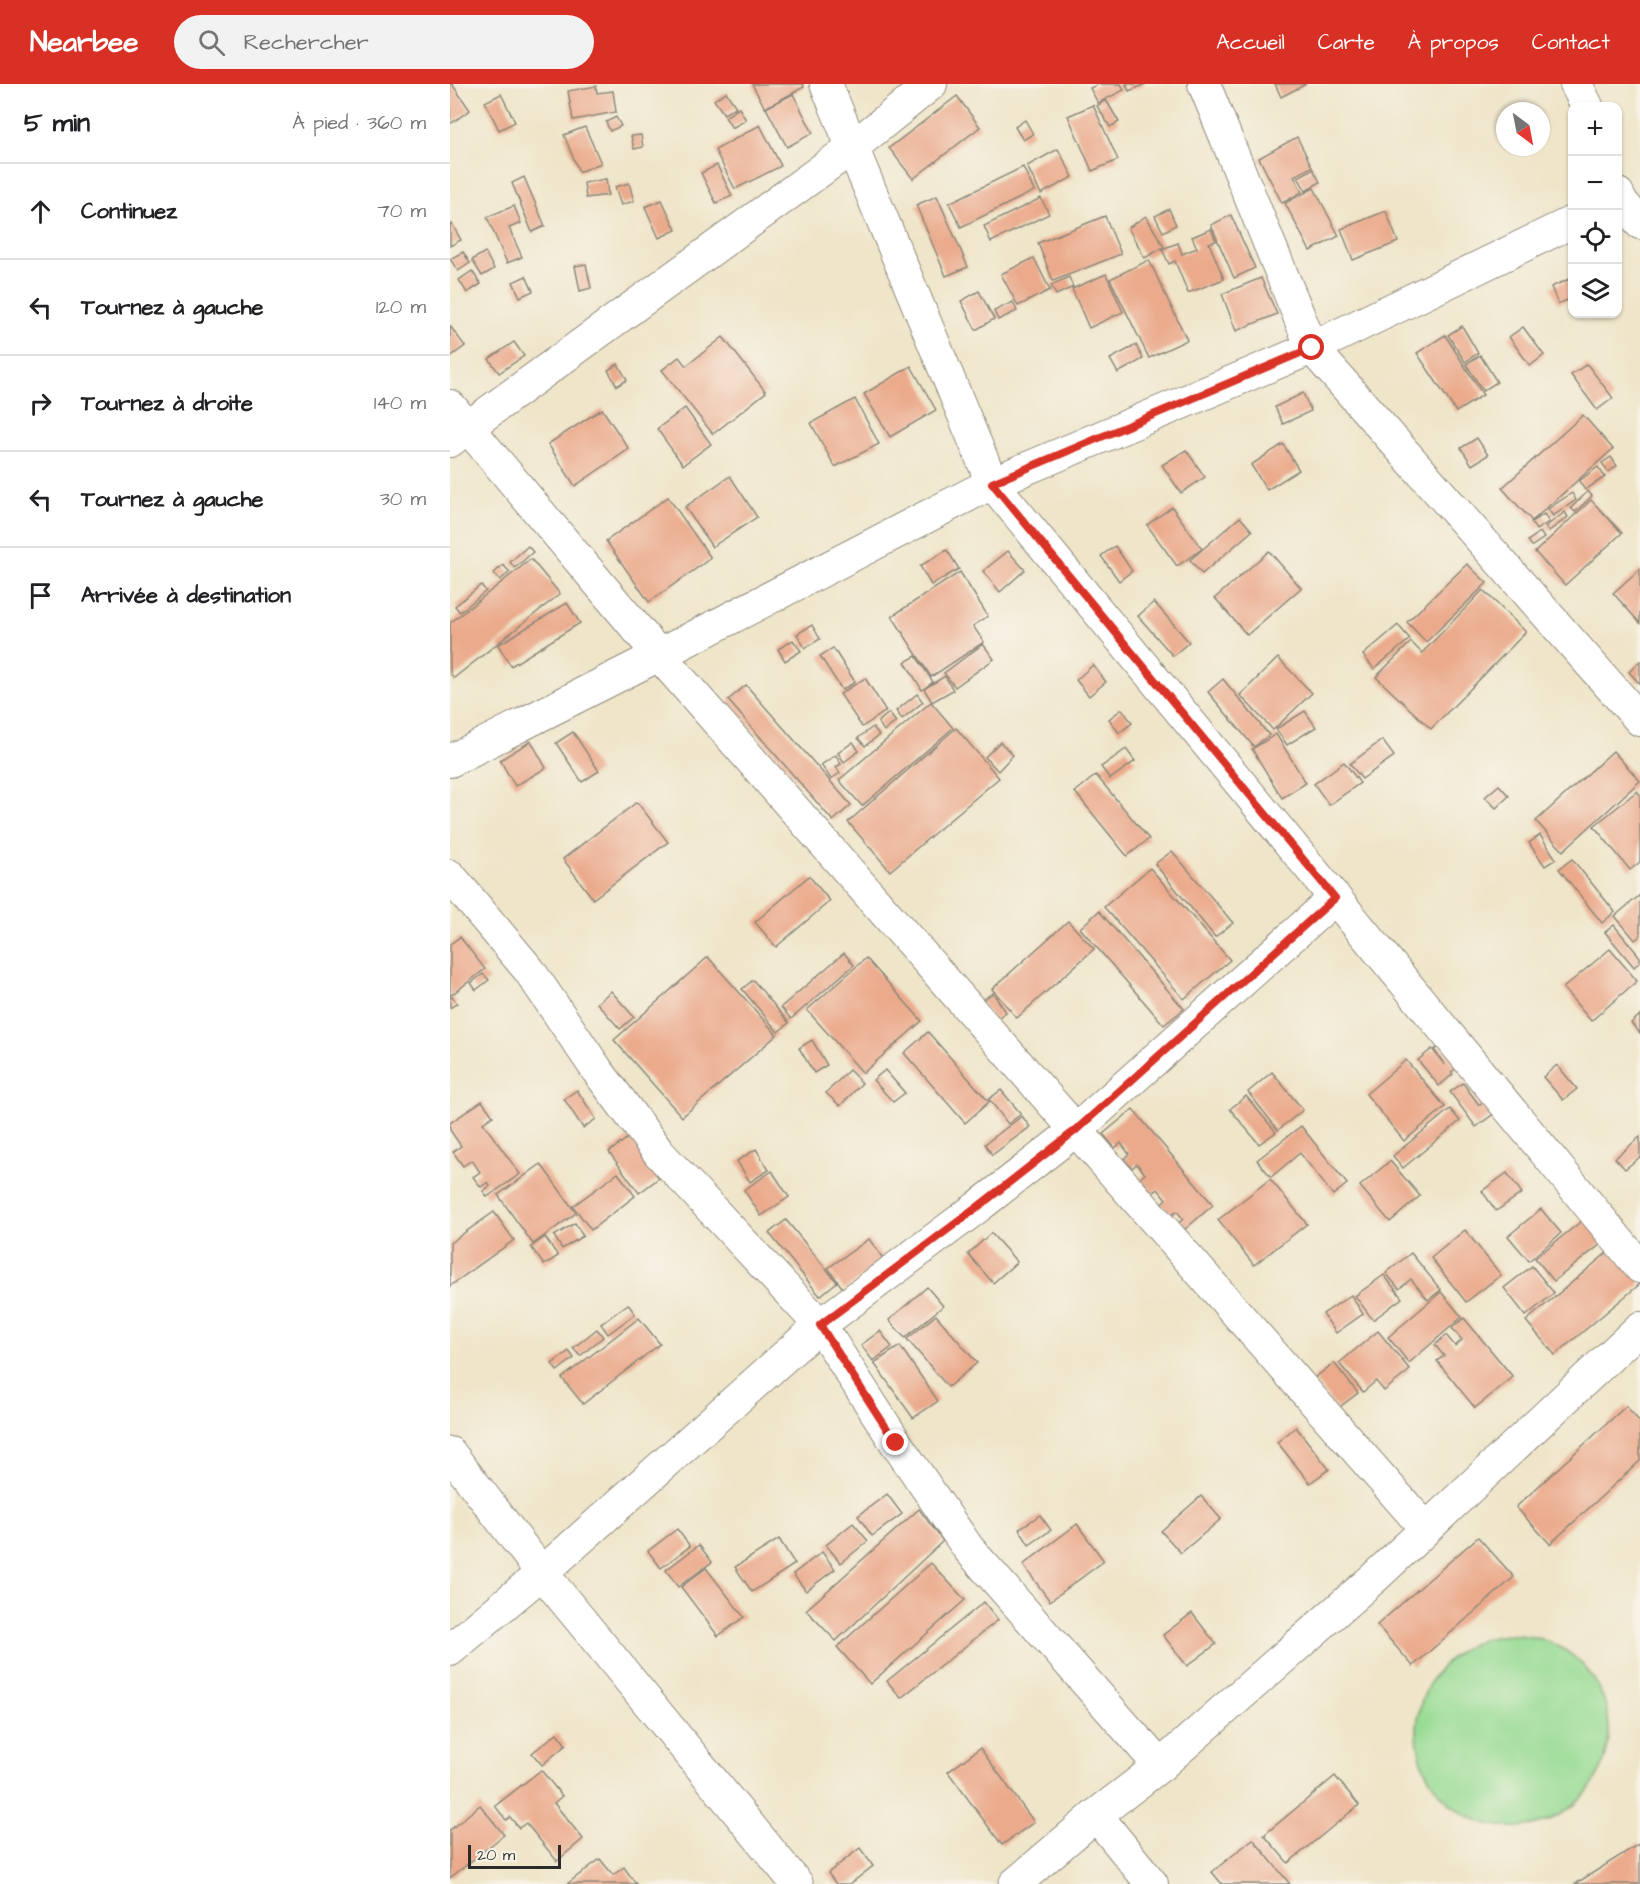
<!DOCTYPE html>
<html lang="fr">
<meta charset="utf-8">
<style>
:root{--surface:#fff;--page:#f2f2f2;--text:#202124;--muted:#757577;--line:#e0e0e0;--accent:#d93025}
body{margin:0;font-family:"Architects Daughter",sans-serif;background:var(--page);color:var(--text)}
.controls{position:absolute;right:18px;top:18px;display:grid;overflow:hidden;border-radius:12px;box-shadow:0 2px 4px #0004}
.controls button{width:54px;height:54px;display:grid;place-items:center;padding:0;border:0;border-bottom:2px solid var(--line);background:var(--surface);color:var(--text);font:30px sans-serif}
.compass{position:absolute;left:1046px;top:18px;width:54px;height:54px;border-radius:50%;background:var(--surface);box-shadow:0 2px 4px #0004;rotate:148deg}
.scale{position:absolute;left:18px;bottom:15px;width:93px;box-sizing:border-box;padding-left:6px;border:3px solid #2b2b2b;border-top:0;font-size:16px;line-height:21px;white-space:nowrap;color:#2b2b2b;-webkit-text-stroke:4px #f7f3e8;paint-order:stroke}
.stop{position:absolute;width:18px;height:18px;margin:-14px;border:4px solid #d93025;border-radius:50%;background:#fff}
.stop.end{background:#d93025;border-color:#fff;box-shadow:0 2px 6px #0008}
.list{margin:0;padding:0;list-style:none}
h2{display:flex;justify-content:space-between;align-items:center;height:78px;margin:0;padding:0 24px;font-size:26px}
h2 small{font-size:20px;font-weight:400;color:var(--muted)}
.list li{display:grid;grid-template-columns:39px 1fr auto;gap:18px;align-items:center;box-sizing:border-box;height:96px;padding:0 24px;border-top:2px solid var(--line)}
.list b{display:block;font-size:22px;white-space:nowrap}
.list em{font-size:20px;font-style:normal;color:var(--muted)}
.icon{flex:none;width:33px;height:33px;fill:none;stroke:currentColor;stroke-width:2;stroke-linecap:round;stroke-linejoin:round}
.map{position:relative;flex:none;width:1190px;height:1800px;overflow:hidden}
header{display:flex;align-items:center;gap:36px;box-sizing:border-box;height:84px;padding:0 30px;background:var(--accent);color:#fff}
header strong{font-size:28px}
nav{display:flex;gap:33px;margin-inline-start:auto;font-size:21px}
.search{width:420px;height:54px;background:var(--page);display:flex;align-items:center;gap:15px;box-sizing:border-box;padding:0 21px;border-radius:33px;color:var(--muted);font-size:22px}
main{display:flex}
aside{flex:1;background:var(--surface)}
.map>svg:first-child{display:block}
.pitch{fill:#99dc94;stroke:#628460;stroke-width:1.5}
.building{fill:#ebaa8c}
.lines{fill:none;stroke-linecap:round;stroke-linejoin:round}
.minor-casing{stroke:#8d887a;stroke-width:34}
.minor{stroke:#fff;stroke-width:32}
.route{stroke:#d93025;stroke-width:8}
</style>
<header>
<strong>Nearbee</strong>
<div class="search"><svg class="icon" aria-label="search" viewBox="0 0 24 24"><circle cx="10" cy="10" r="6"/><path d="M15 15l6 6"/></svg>Rechercher</div>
<nav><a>Accueil</a><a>Carte</a><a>À propos</a><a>Contact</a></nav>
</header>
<main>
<aside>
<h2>5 min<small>À pied · 360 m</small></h2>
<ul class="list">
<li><svg class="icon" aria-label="ahead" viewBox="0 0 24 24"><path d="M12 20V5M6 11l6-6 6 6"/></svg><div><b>Continuez</b></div><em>70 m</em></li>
<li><svg class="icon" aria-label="left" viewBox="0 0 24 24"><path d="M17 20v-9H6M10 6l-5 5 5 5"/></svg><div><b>Tournez à gauche</b></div><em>120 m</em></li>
<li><svg class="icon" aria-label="right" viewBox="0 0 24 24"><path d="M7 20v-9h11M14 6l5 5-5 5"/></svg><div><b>Tournez à droite</b></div><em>140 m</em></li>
<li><svg class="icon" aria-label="left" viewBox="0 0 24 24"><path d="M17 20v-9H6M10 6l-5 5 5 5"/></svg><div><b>Tournez à gauche</b></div><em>30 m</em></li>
<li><svg class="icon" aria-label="arrive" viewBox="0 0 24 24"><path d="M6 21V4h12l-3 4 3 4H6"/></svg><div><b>Arrivée à destination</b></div></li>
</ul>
</aside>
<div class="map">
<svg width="1190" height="1800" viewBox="0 0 1190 1800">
<rect width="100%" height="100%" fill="#f7f3e8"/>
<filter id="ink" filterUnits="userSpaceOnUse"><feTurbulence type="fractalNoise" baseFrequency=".0167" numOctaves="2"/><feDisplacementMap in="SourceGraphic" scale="12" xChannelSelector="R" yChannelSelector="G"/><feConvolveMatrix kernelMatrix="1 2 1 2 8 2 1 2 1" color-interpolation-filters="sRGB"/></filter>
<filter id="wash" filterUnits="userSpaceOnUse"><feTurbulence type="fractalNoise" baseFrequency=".008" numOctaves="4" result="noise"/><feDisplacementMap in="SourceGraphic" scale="24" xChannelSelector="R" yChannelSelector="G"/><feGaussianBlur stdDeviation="1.35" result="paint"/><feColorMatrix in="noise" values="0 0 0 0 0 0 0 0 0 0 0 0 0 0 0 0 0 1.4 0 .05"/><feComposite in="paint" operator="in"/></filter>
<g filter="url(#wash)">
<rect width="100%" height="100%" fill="#efe5c9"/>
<circle class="pitch" cx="1063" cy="1647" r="96"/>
<g id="blocks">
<g class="building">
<polygon points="0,0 2,0 20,26 0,40"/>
<polygon points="302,0 353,0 354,3 315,24"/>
<polygon points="649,0 671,0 674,6 648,19 640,4"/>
<polygon points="676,0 696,0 679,7"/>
<polygon points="825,0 856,0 831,13"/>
<polygon points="146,2 147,9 163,7 166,28 123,36 118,7"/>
<polygon points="276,8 286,23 274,30 264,16"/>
<polygon points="51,10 65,38 49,46 35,18"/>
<polygon points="343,10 363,49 337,63 316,24"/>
<polygon points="507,12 530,43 463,95 439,64"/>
<polygon points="656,16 669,38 660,43 647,22"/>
<polygon points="643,21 668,76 642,87 618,32"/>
<polygon points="289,24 296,36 282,44 275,33"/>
<polygon points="166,33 171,42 160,47 156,38"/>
<polygon points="575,36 583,50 573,56 565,43"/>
<polygon points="310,41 331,82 285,105 265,66"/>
<polygon points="135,43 151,79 129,88 114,51"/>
<polygon points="191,51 193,63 184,65 181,52"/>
<polygon points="847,53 862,83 844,92 852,108 832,119 809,74"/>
<polygon points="608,65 623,93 591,110 577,82"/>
<polygon points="267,81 282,112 266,119 251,89"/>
<polygon points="573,83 584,107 511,143 499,119"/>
<polygon points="863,85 870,98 856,107 848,93"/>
<polygon points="74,93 95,142 82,148 62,99"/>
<polygon points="156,95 158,111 136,114 134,99"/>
<polygon points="179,99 184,117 171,121 165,103"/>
<polygon points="864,104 889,152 860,167 835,119"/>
<polygon points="487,112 518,183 496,192 466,121"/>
<polygon points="591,114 599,130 541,158 534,142"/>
<polygon points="212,116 226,146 209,154 195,123"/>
<polygon points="64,122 71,139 59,144 72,173 57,179 37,133"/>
<polygon points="719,125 726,141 713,148 705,132"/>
<polygon points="936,127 948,158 903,176 891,145"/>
<polygon points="781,131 805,184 784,194 761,141"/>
<polygon points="655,132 671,170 603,197 588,159"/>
<polygon points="696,132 714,163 695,174 678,144"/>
<polygon points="2,140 11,156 0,162 0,141"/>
<polygon points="761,145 766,157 759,159 774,195 738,209 725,177 719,180 712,165 728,159 732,170 747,164 742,153"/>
<polygon points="13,168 20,179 8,187 0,175"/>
<polygon points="35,168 44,185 32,192 22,176"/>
<polygon points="584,174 600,206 568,222 551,190"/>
<polygon points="699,176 737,256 699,274 660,195"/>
<polygon points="136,180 141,204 130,207 125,182"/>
<polygon points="22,187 31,200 17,209 9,196"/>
<polygon points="656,190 673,228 639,244 622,205"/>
<polygon points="76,192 83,207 70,213 63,198"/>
<polygon points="619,193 623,203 606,211 601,201"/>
<polygon points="811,194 827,230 786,247 772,210"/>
<polygon points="1122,194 1122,214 1108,220 1101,203"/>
<polygon points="529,207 544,235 526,246 511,217"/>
<polygon points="563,218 567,227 548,236 544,227"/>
<polygon points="0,242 15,262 0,273"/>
<polygon points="1012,242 1028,269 1015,278 998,251"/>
<polygon points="1073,243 1094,271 1080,282 1059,253"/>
<polygon points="995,251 1033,311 1006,328 967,269"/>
<polygon points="273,253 316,308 263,350 212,286 229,273 236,282"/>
<polygon points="64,258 74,272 49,289 39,275"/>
<polygon points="686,261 693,275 668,289 660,275"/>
<polygon points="1030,271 1047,298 1033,307 1016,280"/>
<polygon points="168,280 177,296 167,302 158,286"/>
<polygon points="1137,280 1163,314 1147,326 1121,291"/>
<polygon points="461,282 486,326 440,353 414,310"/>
<polygon points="853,309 861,327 833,340 825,323"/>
<polygon points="405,315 429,360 385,383 361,339"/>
<polygon points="235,324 261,360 233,381 207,345"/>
<polygon points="152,325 179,365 125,402 98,360"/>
<polygon points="1133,331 1163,365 1082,437 1052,404"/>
<polygon points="1027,354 1038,371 1022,381 1011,364"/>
<polygon points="833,360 849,386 817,406 801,381"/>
<polygon points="736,366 755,393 731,409 712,381"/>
<polygon points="1161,373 1167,382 1158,388 1152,379"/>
<polygon points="1148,383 1155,393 1135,406 1129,397"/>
<polygon points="280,392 307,433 262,463 235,423"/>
<polygon points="1138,407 1142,412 1125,428 1121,424"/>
<polygon points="1122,409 1126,416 1103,432 1098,425"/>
<polygon points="218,413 261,474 199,518 156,457"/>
<polygon points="1141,416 1172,449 1115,501 1085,468"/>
<polygon points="722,423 752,465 727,482 697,441"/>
<polygon points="1115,428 1118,433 1099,447 1095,443"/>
<polygon points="1094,430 1099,438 1086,446 1081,438"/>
<polygon points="790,433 802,447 752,490 740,476"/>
<polygon points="1090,448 1094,454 1082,462 1078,457"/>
<polygon points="78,462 83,468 65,484 60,478"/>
<polygon points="665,462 682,487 669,497 651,472"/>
<polygon points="497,466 509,485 481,501 470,482"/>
<polygon points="558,467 575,486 550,508 533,487"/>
<polygon points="819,467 851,504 797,551 765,514"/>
<polygon points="81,475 110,510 4,594 0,589 0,539"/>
<polygon points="1017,480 1037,499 976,558 957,538"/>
<polygon points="53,481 60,488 50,496 44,489"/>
<polygon points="1190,485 1190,539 1163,509"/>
<polygon points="510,488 538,532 523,542 534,558 481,593 442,532"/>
<polygon points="31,501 36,507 10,528 5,522"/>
<polygon points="1033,506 1076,548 981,645 926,593 961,558 972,569"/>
<polygon points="704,518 739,558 723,572 688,532"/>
<polygon points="117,519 130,539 61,582 48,561"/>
<polygon points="362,541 370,555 355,564 347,550"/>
<polygon points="948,541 960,555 924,585 913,571"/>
<polygon points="343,556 351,567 335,577 328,565"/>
<polygon points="533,560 544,575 505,603 494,589"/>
<polygon points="383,564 405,598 392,606 370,572"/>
<polygon points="466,572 483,598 472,606 455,578"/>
<polygon points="828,574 862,609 823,646 790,611"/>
<polygon points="1190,577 1190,600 1179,588"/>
<polygon points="643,581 656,598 639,612 626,596"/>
<polygon points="495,592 503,606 482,618 474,605"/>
<polygon points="415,594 436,627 412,643 390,610"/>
<polygon points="773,595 819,651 804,663 758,608"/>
<polygon points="296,601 401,721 383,737 278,616"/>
<polygon points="467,610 473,618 452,635 446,627"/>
<polygon points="481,618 503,644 412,722 389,696"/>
<polygon points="672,625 682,639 669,649 659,635"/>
<polygon points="855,627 866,643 837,661 826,645"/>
<polygon points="439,629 446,638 434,647 428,638"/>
<polygon points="423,643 429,651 415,662 408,654"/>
<polygon points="506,644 549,694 440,787 398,738"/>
<polygon points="123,648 149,687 132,698 106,659"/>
<polygon points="826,650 856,699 832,714 802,665"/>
<polygon points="932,656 944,672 912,695 900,680"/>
<polygon points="81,657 96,684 65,702 50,676"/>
<polygon points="403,658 409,667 394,678 388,669"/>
<polygon points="550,658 563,671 548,687 535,673"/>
<polygon points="676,665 685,677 660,695 651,683"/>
<polygon points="1163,667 1190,697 1113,767 1086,737"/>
<polygon points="386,671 391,680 386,683 390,689 381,695 371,681"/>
<polygon points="894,678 910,699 879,721 864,700"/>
<polygon points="646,691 699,755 677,772 625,708"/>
<polygon points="1049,701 1059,712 1046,724 1035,713"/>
<polygon points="1187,707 1190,711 1190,778 1180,786 1144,742"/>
<polygon points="187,718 218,758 143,815 113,775"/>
<polygon points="1090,751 1106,775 1095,782 1079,759"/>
<polygon points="722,767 783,839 765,853 705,780"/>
<polygon points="1122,775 1165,828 1152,839 1109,785"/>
<polygon points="700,784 780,876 734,915 654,823"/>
<polygon points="359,792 380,817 326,863 305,838"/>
<polygon points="1190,811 1190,852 1185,856 1165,832"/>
<polygon points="649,827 734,925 714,941 630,844"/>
<polygon points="618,837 644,865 567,934 542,905"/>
<polygon points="1164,841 1190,873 1190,878 1184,883 1155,848"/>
<polygon points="10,853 35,885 0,912 0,860"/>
<polygon points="1160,865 1187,897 1141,937 1113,904"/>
<polygon points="394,869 404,881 341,935 331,923"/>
<polygon points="258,873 327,951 232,1033 164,956"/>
<polygon points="416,874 472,937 413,989 357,926"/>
<polygon points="33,890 39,896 26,906 21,899"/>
<polygon points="303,896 339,939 328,948 292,905"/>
<polygon points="161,907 184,933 170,945 147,919"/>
<polygon points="543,909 556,928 545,936 531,917"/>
<polygon points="2,913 7,919 0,924 0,914"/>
<polygon points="1190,931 1190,949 1181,939"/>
<polygon points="478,948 539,1018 515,1039 454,969"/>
<polygon points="362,956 377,981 364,989 349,964"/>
<polygon points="990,962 1007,984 1001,988 1003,990 989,1002 968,976 982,965 995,981 984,966"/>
<polygon points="956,976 995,1023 954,1057 916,1010"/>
<polygon points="1107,981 1127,1005 1113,1016 1093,993"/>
<polygon points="399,986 412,999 390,1022 376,1009"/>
<polygon points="435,986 455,1009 443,1018 423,996"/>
<polygon points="822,988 853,1026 828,1046 798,1008"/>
<polygon points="1013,999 1029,1021 1036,1015 1046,1028 1026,1043 1000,1008"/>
<polygon points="127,1006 146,1035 133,1044 114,1015"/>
<polygon points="551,1006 571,1030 558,1040 539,1015"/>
<polygon points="796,1012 826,1048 809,1060 780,1025"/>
<polygon points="32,1017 43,1032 33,1039 70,1090 37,1113 33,1107 40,1102 38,1098 31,1103 23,1093 30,1088 22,1076 13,1082 3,1068 11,1062 0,1046 0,1039"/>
<polygon points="683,1025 763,1121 734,1146 728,1140 733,1135 727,1127 722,1131 711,1120 716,1115 708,1105 703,1109 690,1094 695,1090 687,1080 682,1084 674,1075 679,1070 671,1059 665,1064 653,1050"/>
<polygon points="1000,1025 1010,1037 953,1084 943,1072"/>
<polygon points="572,1032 580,1043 542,1071 535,1060"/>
<polygon points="851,1042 897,1100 883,1111 850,1069 821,1093 807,1076"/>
<polygon points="179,1053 209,1094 189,1109 159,1068"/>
<polygon points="1190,1053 1190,1073 1175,1085 1165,1074"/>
<polygon points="306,1065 319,1086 300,1098 287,1077"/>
<polygon points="940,1077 970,1112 940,1138 910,1102"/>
<polygon points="91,1080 126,1129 83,1160 48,1111"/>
<polygon points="322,1087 339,1113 311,1132 294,1106"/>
<polygon points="168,1089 185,1112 141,1146 123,1122"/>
<polygon points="1057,1089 1072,1109 1046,1127 1032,1107"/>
<polygon points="820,1095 857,1140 804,1181 768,1136"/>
<polygon points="1091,1125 1111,1149 1079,1177 1058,1152"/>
<polygon points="44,1128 64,1156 0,1202 0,1159"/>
<polygon points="1138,1132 1156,1156 1104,1197 1085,1174"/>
<polygon points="336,1136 387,1198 370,1212 319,1149"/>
<polygon points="125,1139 133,1152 112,1165 104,1152"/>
<polygon points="1015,1146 1051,1191 1016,1218 981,1174"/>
<polygon points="541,1149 567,1178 543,1199 518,1170"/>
<polygon points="95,1153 108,1172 94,1181 81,1163"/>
<polygon points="419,1155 435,1177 394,1206 378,1184"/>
<polygon points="1165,1162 1190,1192 1190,1200 1105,1271 1076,1237"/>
<polygon points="961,1169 991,1206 978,1216 961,1195 949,1205 936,1189"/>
<polygon points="1082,1182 1104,1209 1076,1232 1054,1204"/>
<polygon points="934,1191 952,1214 923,1236 905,1212"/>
<polygon points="477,1203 493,1222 455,1254 439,1236"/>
<polygon points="991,1208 1012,1233 959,1279 938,1253"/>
<polygon points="901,1211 913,1230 886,1249 873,1230"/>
<polygon points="178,1220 185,1230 158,1250 151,1240"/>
<polygon points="486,1231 527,1279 498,1303 457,1255"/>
<polygon points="189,1234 210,1260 133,1320 112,1294"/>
<polygon points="1014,1234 1063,1293 1025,1324 987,1277 994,1272 985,1261 996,1251 1005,1262 1012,1256 1002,1244"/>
<polygon points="147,1245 153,1253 130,1272 123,1264"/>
<polygon points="430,1247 442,1263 423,1277 411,1261"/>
<polygon points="928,1247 960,1286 934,1307 926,1297 913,1308 889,1279"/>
<polygon points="450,1262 488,1317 463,1334 424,1279"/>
<polygon points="119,1267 124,1274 107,1287 102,1280"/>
<polygon points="884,1279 908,1309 887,1325 863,1295"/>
<polygon points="1176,1322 1190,1338 1190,1377 1100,1460 1066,1423"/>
<polygon points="846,1343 879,1385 860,1399 827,1358"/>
<polygon points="437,1410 452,1430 422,1452 408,1432"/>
<polygon points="751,1412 771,1435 731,1469 711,1447"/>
<polygon points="469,1425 493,1457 386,1557 356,1526"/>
<polygon points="590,1431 601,1446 579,1461 569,1445"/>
<polygon points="403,1439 418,1457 391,1479 376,1461"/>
<polygon points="627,1440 654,1477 600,1517 573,1481"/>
<polygon points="227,1445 240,1462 211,1484 198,1467"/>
<polygon points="1028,1453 1064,1493 963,1582 927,1541"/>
<polygon points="329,1455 345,1480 302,1508 285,1483"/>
<polygon points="249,1461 262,1478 228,1503 216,1486"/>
<polygon points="372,1468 385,1485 356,1507 343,1490"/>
<polygon points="481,1479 515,1516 420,1600 387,1563"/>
<polygon points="256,1484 294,1533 268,1552 231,1503"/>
<polygon points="534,1518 548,1536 451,1614 437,1597"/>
<polygon points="742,1529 766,1560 737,1582 713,1551"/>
<polygon points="107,1649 116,1661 92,1681 82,1669"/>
<polygon points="530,1664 584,1738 552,1761 498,1688"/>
<polygon points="91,1686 112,1712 104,1719 133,1755 107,1777 76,1739 69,1744 60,1733 56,1736 45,1722"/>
<polygon points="885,1692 909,1721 838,1779 814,1751"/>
<polygon points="30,1721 54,1751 0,1794 0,1746"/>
<polygon points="803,1755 840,1800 772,1800 762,1788"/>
<polygon points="1190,1759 1190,1800 1125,1800"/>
<polygon points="410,1764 423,1782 400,1800 386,1800 378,1789"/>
<polygon points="150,1775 163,1791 174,1783 186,1800 117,1800"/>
</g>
</g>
</g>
<g filter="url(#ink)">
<use href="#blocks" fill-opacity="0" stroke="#8d887a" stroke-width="1.5"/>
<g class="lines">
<defs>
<g id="minor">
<polyline points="376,0 542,399 1190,1183"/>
<polyline points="754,0 862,264 1190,636"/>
<polyline points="1126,0 1137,22"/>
<polyline points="1168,110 1169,115 1190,139"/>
<polyline points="0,322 209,571 976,1445"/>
<polyline points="0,357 18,343 403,63 481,0"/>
<polyline points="0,677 209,571 542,399 862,264 1122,138"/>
<polyline points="0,792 79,886 147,986 209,1069 370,1241 446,1359 518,1464 710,1682"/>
<polyline points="0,1369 92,1489 347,1800"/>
<polyline points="0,1566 92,1489 370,1241 529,1122 626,1046 885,814"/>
<polyline points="646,1731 702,1800"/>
<polyline points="565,1800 646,1731 710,1682 925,1493 1190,1244"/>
</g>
</defs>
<use href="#minor" class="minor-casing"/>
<use href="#minor" class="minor"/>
</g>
</g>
<g class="lines" filter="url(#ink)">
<polyline class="route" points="446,1359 370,1241 529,1122 626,1046 885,814 542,399 862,264"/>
</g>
</svg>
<div class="controls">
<button>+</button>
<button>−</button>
<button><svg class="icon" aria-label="locate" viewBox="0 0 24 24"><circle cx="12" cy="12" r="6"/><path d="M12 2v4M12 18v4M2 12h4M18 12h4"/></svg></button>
<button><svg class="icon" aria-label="layers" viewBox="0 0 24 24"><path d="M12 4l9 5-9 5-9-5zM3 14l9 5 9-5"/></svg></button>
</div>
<svg class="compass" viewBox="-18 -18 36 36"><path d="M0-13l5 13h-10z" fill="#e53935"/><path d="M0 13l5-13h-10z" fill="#757577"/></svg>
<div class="scale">20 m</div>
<div class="stop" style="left:862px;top:264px"></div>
<div class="stop end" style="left:446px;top:1359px"></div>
</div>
</main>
